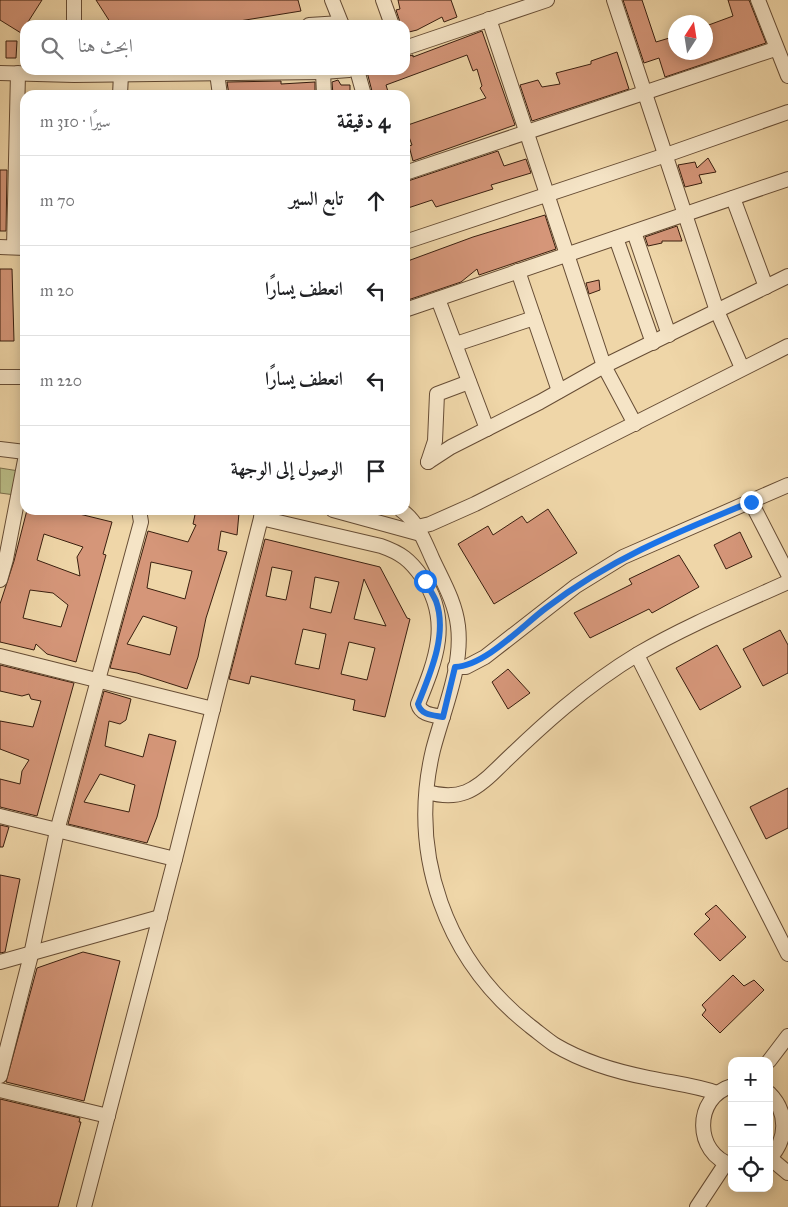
<!DOCTYPE html>
<html lang="ar">
<meta charset="utf-8">
<style>
:root{--surface:#fff;--page:#f2f2f2;--text:#202124;--muted:#757577;--line:#e0e0e0}
body{margin:0;font-family:"IM FELL Great Primer",Amiri,serif;background:var(--page);color:var(--text);direction:rtl}
.controls{position:absolute;right:15px;bottom:15px;display:grid;overflow:hidden;border-radius:10px;box-shadow:0 2px 12px #0003}
.controls button{width:45px;height:45px;display:grid;place-items:center;padding:0;border:0;border-bottom:1px solid var(--line);background:var(--surface);color:var(--text);font:25px sans-serif}
.compass{position:absolute;left:668px;top:15px;width:45px;height:45px;border-radius:50%;background:var(--surface);box-shadow:0 2px 12px #0003;rotate:12deg}
.stop{position:absolute;width:15px;height:15px;margin:-11px;border:4px solid #1a73e8;border-radius:50%;background:#fff}
.stop.end{background:#1a73e8;border-color:#fff;box-shadow:0 1px 5px #0008}
.list{margin:0;padding:0;list-style:none}
h2{display:flex;justify-content:space-between;align-items:center;height:65px;margin:0;padding:0 20px;font-size:21px}
h2 small{font-size:16px;font-weight:400;color:var(--muted)}
.list li{display:grid;grid-template-columns:32px 1fr auto;gap:15px;align-items:center;box-sizing:border-box;height:90px;padding:0 20px;border-top:1px solid var(--line)}
.list b{display:block;font-size:19px;white-space:nowrap}
.list em{font-size:16px;font-style:normal;color:var(--muted)}
.icon{flex:none;width:28px;height:28px;fill:none;stroke:currentColor;stroke-width:2;stroke-linecap:round;stroke-linejoin:round}
.map{position:relative;flex:none;width:788px;height:1207px;overflow:hidden;direction:ltr}
.search{position:absolute;background:var(--surface);box-shadow:0 2px 12px #0003;left:20px;top:20px;width:390px;height:55px;display:flex;align-items:center;gap:12px;box-sizing:border-box;padding:0 18px;border-radius:15px;color:var(--muted);font-size:19px}
.panel{position:absolute;background:var(--surface);box-shadow:0 2px 12px #0003;left:20px;top:90px;width:390px;height:425px;border-radius:15px;direction:rtl}
.map>svg:first-child{display:block}
.green{fill:#babd87;stroke:#7a6e4b}
.building{fill:#d59679;stroke:#3a1f0f;fill-rule:evenodd}
.lines{fill:none;stroke-linecap:round;stroke-linejoin:round}
.minor-casing{stroke:#674d35;stroke-width:16}
.minor{stroke:#f5e4c6;stroke-width:14}
.route{stroke:#1a73e8;stroke-width:6}
</style>
<div class="map">
<svg width="788" height="1207" viewBox="0 0 788 1207">
<rect width="100%" height="100%" fill="#efd6a8"/>
<filter id="stains"><feTurbulence type="fractalNoise" baseFrequency=".004" numOctaves="4"/><feColorMatrix values="0 0 0 0 .2 0 0 0 0 .09 0 0 0 0 .02 0 0 0 .5 -.17"/></filter>
<radialGradient id="worn" r=".72"><stop offset=".6" stop-color="#630" stop-opacity="0"/><stop offset="1" stop-color="#630" stop-opacity=".3"/></radialGradient>
<polygon class="green" points="0,468 19,471 15,495 0,493"/>
<g class="building">
<polygon points="0,0 42,0 21,33 0,20"/>
<polygon points="96,0 298,0 301,11 227,23 112,25"/>
<polygon points="398,0 451,0 457,17 444,22 442,17 417,30 405,33 405,25 401,25 396,10 400,9"/>
<polygon points="623,0 642,0 656,42 676,36 676,52 706,52 706,26 733,16 728,0 749,0 766,43 665,77 659,58 644,63"/>
<polygon points="482,31 515,125 413,161 409,146 412,145 405,126 486,98 480,88 482,86 477,69 473,71 467,55 386,85 389,95 373,95 367,72 373,70 405,70 405,57 413,55 413,57"/>
<polygon points="6,41 17,41 16,58 6,58"/>
<polygon points="617,52 629,89 532,121 520,85 538,80 542,87 560,84 556,73 591,64 591,61"/>
<polygon points="338,80 341,85 350,85 350,95 333,95 332,82"/>
<polygon points="281,81 281,84 315,82 315,95 229,95 227,82"/>
<polygon points="498,151 504,166 526,159 531,173 491,185 493,189 436,207 432,200 405,209 405,182"/>
<polygon points="708,158 716,172 699,175 702,183 685,187 678,165 695,162 697,168"/>
<polygon points="0,170 7,170 6,231 0,231"/>
<polygon points="545,215 556,249 479,275 477,269 461,282 405,301 405,262 473,237"/>
<polygon points="677,226 682,241 662,241 662,243 648,246 645,237"/>
<polygon points="0,269 12,269 14,341 0,341"/>
<polygon points="599,280 600,290 589,294 586,283"/>
<polygon points="548,509 577,553 494,604 458,544 488,526 493,535 522,516 527,523"/>
<path d="M27,510H63L112,522L103,554L106,555L76,662L47,654L36,644L34,650L0,642V604L14,561ZM44,534L83,547L77,557L80,576L37,560ZM30,590L53,593L68,605L61,627L23,618Z"/>
<path d="M196,510H220L239,513L237,535L221,531L218,550L227,552L206,618L198,657L187,689L137,673L110,668L148,531L188,542L196,525L193,524ZM151,562L192,571L185,599L147,588ZM143,616L177,627L170,655L127,644Z"/>
<polygon points="740,532 752,557 726,569 714,545"/>
<path d="M265,539L380,567L407,618L410,619L385,717L353,710L355,700L251,676L249,684L229,679ZM272,567L292,571L286,600L266,596ZM315,577L339,582L331,613L310,608ZM364,579L386,626L354,619ZM303,629L326,634L319,669L295,664ZM349,642L375,648L367,680L341,674Z"/>
<polygon points="679,555 699,587 652,613 649,609 590,638 574,613 632,584 629,579"/>
<polygon points="780,630 788,645 788,673 763,686 743,649"/>
<polygon points="717,645 741,687 700,710 676,668"/>
<polygon points="0,665 74,683 37,816 0,807 0,779 20,784 22,771 29,760 0,749 0,721 33,727 41,701 31,699 29,694 22,696 0,691"/>
<polygon points="508,669 530,693 508,709 492,682"/>
<path d="M104,691L131,699L126,720L120,724L109,721L105,746L143,757L149,734L176,741L157,817L147,843L68,824ZM100,774L135,785L129,812L84,802Z"/>
<polygon points="788,788 788,828 766,839 750,807"/>
<polygon points="0,825 9,827 3,847 0,847"/>
<polygon points="0,875 20,879 5,952 0,953"/>
<polygon points="716,905 746,937 720,961 694,934 710,919 705,914"/>
<polygon points="83,952 120,961 84,1101 6,1082 37,968"/>
<polygon points="733,975 744,986 754,980 764,990 720,1033 702,1015 706,1010 702,1005"/>
<polygon points="0,1099 80,1118 79,1122 81,1122 58,1207 0,1207"/>
</g>
<g class="lines">
<defs>
<g id="minor">
<polyline points="74,0 74,25"/>
<polyline points="332,0 342,25"/>
<polyline points="383,0 392,25"/>
<polyline points="614,0 717,311 742,368"/>
<polyline points="758,0 788,76"/>
<polyline points="489,19 604,366 635,424"/>
<polyline points="309,25 341,23"/>
<polyline points="405,48 547,0"/>
<polyline points="357,70 364,95"/>
<polyline points="323,72 324,95"/>
<polyline points="0,73 74,75 323,72 349,70"/>
<polyline points="217,73 220,95"/>
<polyline points="120,95 121,74"/>
<polyline points="405,173 775,49"/>
<polyline points="733,198 766,287"/>
<polyline points="634,232 669,335"/>
<polyline points="616,238 653,343"/>
<polyline points="405,242 666,155 788,112"/>
<polyline points="0,247 25,248"/>
<polyline points="14,247 18,73"/>
<polyline points="518,271 534,318"/>
<polyline points="438,299 487,429"/>
<polyline points="405,310 788,179"/>
<polyline points="456,344 534,318 559,391"/>
<polyline points="0,377 25,377"/>
<polyline points="0,449 25,452"/>
<polyline points="428,462 451,447 540,402 604,366 788,276"/>
<polyline points="428,462 435,441 437,394 469,382"/>
<polyline points="751,502 788,574"/>
<polyline points="333,510 417,533"/>
<path d="M401,510C417,521 424,540 432,558C442,580 455,601 458,626C463,667 443,711 433,750C408,855 446,960 530,1026C538,1032 546,1039 555,1045C582,1061 618,1072 649,1078C672,1083 694,1085 717,1093"/>
<path d="M261,518L381,546C401,553 410,560 422,577C452,620 436,660 418,704C421,715 433,715 443,717"/>
<polyline points="409,529 430,524 475,504 788,346"/>
<polyline points="0,580 6,559 25,460"/>
<polyline points="637,655 788,954"/>
<polyline points="0,656 213,709"/>
<polyline points="455,667 466,667 485,657 576,586 623,557 788,485"/>
<path d="M427,792C459,801 475,791 497,769C541,726 585,686 638,654C686,626 737,605 788,582"/>
<polyline points="0,816 175,859 263,510"/>
<polyline points="0,962 160,917"/>
<polyline points="769,1061 788,1036"/>
<polyline points="0,1076 31,955 57,831 141,522 139,510"/>
<path d="M732,1086C693,1097 694,1154 732,1165"/>
<polyline points="0,1090 108,1116"/>
<path d="M769,1093C788,1112 788,1139 769,1159"/>
<polyline points="770,1158 788,1173"/>
<polyline points="84,1207 175,859"/>
<polyline points="697,1207 726,1163"/>
</g>
</defs>
<use href="#minor" class="minor-casing"/>
<use href="#minor" class="minor"/>
</g>
<g class="lines">
<path class="route" d="M425,581C428,587 433,594 436,601C448,634 430,674 418,704C421,715 432,715 443,717L455,667C485,666 522,626 546,608C612,558 675,533 751,502"/>
</g>
<rect width="100%" height="100%" filter="url(#stains)"/>
<rect width="100%" height="100%" fill="url(#worn)"/>
</svg>
<div class="controls">
<button>+</button>
<button>−</button>
<button><svg class="icon" aria-label="locate" viewBox="0 0 24 24"><circle cx="12" cy="12" r="6"/><path d="M12 2v4M12 18v4M2 12h4M18 12h4"/></svg></button>
</div>
<svg class="compass" viewBox="-18 -18 36 36"><path d="M0-13l5 13h-10z" fill="#e53935"/><path d="M0 13l5-13h-10z" fill="#757577"/></svg>
<div class="stop" style="left:425px;top:581px"></div>
<div class="stop end" style="left:751px;top:502px"></div>
<div class="search"><svg class="icon" aria-label="search" viewBox="0 0 24 24"><circle cx="10" cy="10" r="6"/><path d="M15 15l6 6"/></svg>ابحث هنا</div>
<section class="panel">
<h2>4 دقيقة<small>سيرًا · 310 m</small></h2>
<ul class="list">
<li><svg class="icon" aria-label="ahead" viewBox="0 0 24 24"><path d="M12 20V5M6 11l6-6 6 6"/></svg><div><b>تابع السير</b></div><em>70 m</em></li>
<li><svg class="icon" aria-label="left" viewBox="0 0 24 24"><path d="M17 20v-9H6M10 6l-5 5 5 5"/></svg><div><b>انعطف يسارًا</b></div><em>20 m</em></li>
<li><svg class="icon" aria-label="left" viewBox="0 0 24 24"><path d="M17 20v-9H6M10 6l-5 5 5 5"/></svg><div><b>انعطف يسارًا</b></div><em>220 m</em></li>
<li><svg class="icon" aria-label="arrive" viewBox="0 0 24 24"><path d="M6 21V4h12l-3 4 3 4H6"/></svg><div><b>الوصول إلى الوجهة</b></div></li>
</ul>
</section>
</div>
